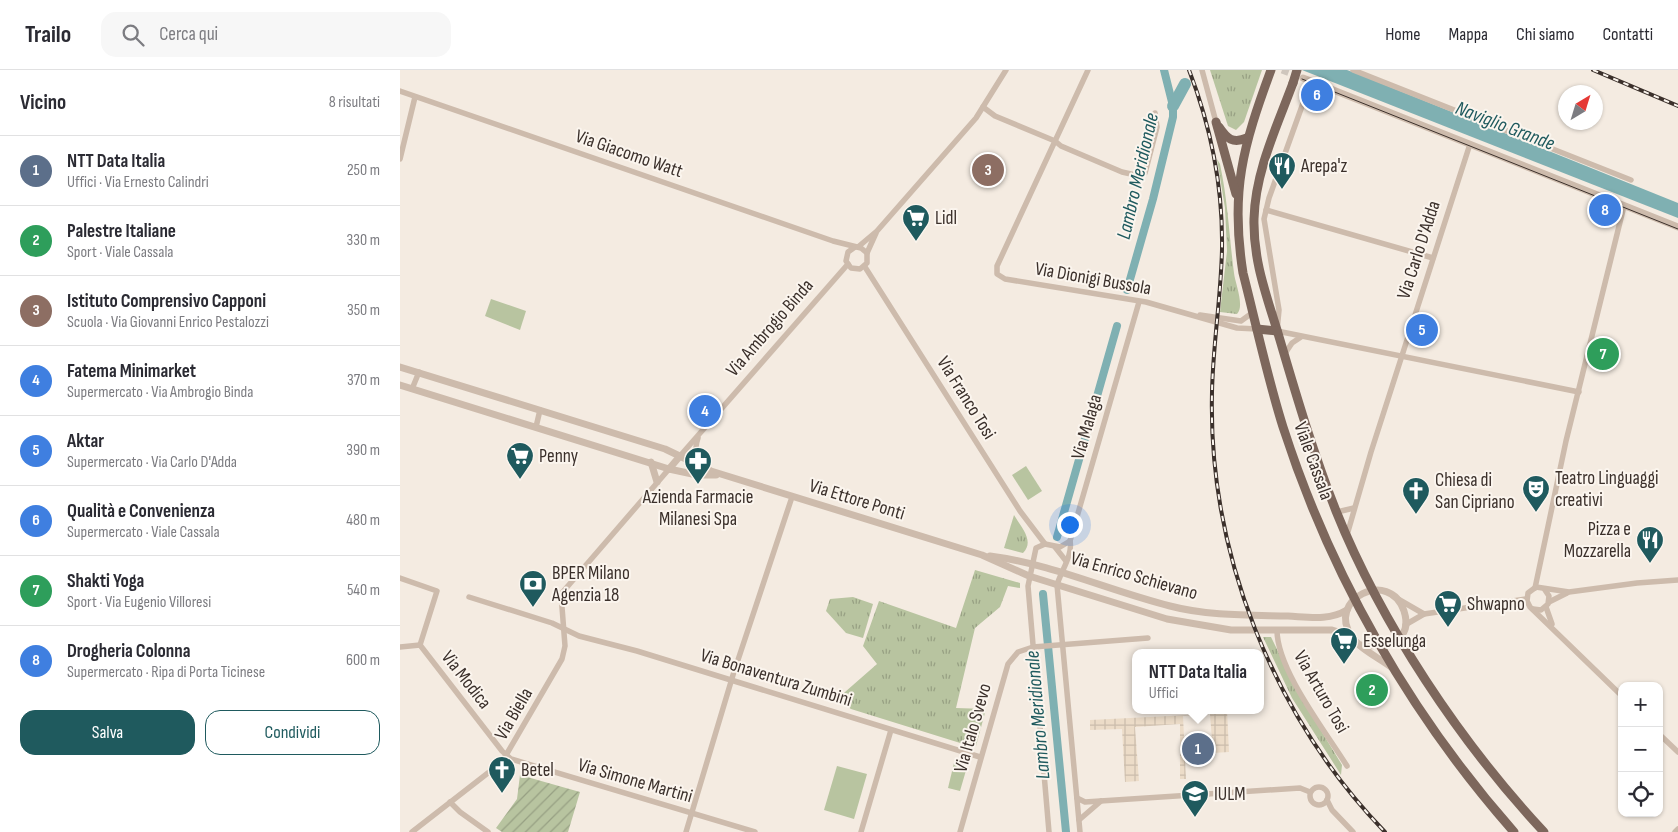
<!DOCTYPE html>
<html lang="it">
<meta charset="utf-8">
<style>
:root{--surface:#fff;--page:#f7f7f7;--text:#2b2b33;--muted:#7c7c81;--line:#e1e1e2;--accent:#1f5a5e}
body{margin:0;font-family:"Sofia Sans Condensed",sans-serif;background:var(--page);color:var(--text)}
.controls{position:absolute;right:15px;bottom:15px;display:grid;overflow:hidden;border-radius:10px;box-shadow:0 1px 4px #0004}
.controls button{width:45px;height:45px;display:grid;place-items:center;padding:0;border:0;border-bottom:1px solid var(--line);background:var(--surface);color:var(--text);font:25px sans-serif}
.compass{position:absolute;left:1158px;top:15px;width:45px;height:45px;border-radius:50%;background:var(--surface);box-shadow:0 1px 4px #0004;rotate:38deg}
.you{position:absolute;left:669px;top:454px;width:18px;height:18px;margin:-12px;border:4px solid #fff;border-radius:50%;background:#1a73e8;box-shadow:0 0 0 8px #1a73e833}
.badge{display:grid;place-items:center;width:32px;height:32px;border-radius:50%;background:var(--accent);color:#fff;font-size:16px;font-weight:700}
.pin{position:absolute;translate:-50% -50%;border:2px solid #fff;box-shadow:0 1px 5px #0006}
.popup{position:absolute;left:732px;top:579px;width:132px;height:65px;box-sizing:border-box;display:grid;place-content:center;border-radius:10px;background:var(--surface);filter:drop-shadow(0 1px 4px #0005);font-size:16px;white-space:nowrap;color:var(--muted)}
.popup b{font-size:19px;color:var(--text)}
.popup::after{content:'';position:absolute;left:50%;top:100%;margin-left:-10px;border:10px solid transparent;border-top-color:var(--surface)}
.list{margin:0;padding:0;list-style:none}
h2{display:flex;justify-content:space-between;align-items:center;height:65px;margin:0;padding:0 20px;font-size:21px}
h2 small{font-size:16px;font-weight:400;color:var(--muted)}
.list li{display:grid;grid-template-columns:32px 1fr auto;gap:15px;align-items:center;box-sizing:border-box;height:70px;padding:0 20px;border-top:1px solid var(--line)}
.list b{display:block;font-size:19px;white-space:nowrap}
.list p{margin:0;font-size:16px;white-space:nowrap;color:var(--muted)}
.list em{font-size:16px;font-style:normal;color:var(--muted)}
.actions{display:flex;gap:10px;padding:15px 20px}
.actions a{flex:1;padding:11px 0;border:1px solid var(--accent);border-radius:15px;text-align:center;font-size:18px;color:var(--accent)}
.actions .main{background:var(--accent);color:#fff}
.icon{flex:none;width:28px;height:28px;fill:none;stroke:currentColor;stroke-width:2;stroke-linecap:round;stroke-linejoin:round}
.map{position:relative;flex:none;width:1278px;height:762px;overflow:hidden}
header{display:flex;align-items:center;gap:30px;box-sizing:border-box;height:70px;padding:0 25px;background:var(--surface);border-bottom:1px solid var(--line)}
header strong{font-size:24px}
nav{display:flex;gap:28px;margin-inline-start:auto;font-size:18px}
.search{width:350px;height:45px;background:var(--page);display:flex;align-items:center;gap:12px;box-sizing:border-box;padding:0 18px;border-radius:15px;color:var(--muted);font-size:19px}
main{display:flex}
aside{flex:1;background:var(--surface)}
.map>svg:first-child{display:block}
.grass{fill:url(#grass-tufts)}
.garden{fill:url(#garden-furrows)}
.pitch{fill:#b8c4a0}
.plaza{fill:url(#plaza-grid)}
.water{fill:#7fb0b2}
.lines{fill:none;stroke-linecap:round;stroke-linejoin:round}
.canal{stroke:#7fb0b2;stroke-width:8}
.river{stroke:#7fb0b2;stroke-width:12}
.tertiary-tunnel{stroke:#cfc6bd;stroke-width:7;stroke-dasharray:7 3.5;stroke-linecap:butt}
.minor{stroke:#cdbbac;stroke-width:5.5}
.tertiary{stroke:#cdbbac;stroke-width:7}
.primary{stroke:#7d675c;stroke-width:9}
.tram{stroke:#3b302b;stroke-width:1}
.rail-casing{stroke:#3b302b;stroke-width:4}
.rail{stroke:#fbf5ee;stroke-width:2;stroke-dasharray:5.5;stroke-linecap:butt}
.primary-bridge{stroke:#7d675c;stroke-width:9}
.labels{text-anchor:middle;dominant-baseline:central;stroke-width:4;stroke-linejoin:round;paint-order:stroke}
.street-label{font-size:19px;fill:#3b302b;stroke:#fbf5ee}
.poi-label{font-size:19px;fill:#3b302b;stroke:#fbf5ee;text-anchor:start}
.water-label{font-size:20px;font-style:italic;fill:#1f5a5e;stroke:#fbf5ee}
</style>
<header>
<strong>Trailo</strong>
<div class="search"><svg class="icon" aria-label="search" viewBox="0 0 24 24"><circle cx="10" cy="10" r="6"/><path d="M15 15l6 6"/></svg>Cerca qui</div>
<nav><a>Home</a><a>Mappa</a><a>Chi siamo</a><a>Contatti</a></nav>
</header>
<main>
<aside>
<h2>Vicino<small>8 risultati</small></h2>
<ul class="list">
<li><span class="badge" style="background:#5c6f8a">1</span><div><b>NTT Data Italia</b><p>Uffici · Via Ernesto Calindri</p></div><em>250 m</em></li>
<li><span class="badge" style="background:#2e9e5b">2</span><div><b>Palestre Italiane</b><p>Sport · Viale Cassala</p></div><em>330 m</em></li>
<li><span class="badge" style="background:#8d6e63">3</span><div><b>Istituto Comprensivo Capponi</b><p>Scuola · Via Giovanni Enrico Pestalozzi</p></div><em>350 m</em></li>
<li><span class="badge" style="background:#3f7fe0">4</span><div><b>Fatema Minimarket</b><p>Supermercato · Via Ambrogio Binda</p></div><em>370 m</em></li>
<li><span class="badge" style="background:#3f7fe0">5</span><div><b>Aktar</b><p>Supermercato · Via Carlo D'Adda</p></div><em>390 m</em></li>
<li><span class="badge" style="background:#3f7fe0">6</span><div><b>Qualità e Convenienza</b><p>Supermercato · Viale Cassala</p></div><em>480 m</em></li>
<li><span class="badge" style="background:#2e9e5b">7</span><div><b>Shakti Yoga</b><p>Sport · Via Eugenio Villoresi</p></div><em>540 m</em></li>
<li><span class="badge" style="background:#3f7fe0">8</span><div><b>Drogheria Colonna</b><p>Supermercato · Ripa di Porta Ticinese</p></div><em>600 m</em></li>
</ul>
<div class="actions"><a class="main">Salva</a><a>Condividi</a></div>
</aside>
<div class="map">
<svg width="1278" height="762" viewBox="0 0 1278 762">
<defs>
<pattern id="grass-tufts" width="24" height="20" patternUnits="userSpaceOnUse" patternTransform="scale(1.25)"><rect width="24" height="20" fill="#b8c4a0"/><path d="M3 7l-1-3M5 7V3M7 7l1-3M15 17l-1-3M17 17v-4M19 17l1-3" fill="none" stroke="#97a083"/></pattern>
<pattern id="garden-furrows" width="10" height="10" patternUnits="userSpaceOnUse" patternTransform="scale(1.25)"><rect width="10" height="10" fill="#b8c4a0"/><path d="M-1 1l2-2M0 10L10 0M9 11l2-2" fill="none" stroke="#97a083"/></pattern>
<pattern id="plaza-grid" width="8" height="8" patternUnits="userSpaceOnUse" patternTransform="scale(1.25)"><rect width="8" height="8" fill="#ecdcc8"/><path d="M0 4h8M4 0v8" fill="none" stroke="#cbbdac"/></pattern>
</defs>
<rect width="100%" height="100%" fill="#f4ebe1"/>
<g class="grass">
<polygon points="810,0 862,0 844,52 836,60 828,56"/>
<path d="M817,89L820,94C828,132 829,165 834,203C835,213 845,236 837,244L820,242L827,181L825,138Z"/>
<path d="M614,445C621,457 635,471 623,483L604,478Z"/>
<polygon points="575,500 620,513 620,518 608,516 600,537 575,558 556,638 586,639 576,676 573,677 451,639 437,629 477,594 463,576 479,531 556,558"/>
<polygon points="453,527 473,534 463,568 446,563 426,541 430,529"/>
<polygon points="863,567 871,567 900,626 942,695 941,705 892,628"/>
</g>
<polygon class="garden" points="120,705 180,722 168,762 102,762 96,758 117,729"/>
<g class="pitch">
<polygon points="91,229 126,241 120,260 85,246"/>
<polygon points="626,396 642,421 628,430 612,405"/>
<polygon points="554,693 567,697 560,721 548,718"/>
<polygon points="437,696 467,704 454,749 424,740"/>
</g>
<polygon class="plaza" points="813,640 827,640 829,682 813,683 810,644 783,646 786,709 780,709 780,654 735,657 739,711 725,712 722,659 690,660 690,650 810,644"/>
<polygon class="water" points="902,0 947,0 958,4 1278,133 1278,148"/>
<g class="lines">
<g class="canal">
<polyline points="727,220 753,129 773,47 773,36 764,0"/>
<polyline points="657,467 717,256"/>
<polyline points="643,524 666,762"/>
</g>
<polyline class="river" points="773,36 785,14"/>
<polyline class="tertiary-tunnel" points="882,0 898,6"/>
<g class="minor">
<polyline points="688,0 597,196 597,204 605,209 746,232 837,258 857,259"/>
<polyline points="802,0 816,52"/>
<polyline points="953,0 1231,110"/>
<polyline points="911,11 869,128 864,149 879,240 877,261 1179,322"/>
<polyline points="0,21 433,171 461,178 467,183"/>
<polyline points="583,37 595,46 655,71 661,76 722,102 740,106 745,103 757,57 755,43"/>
<polyline points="0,89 15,27"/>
<polyline points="866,140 1033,188"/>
<polyline points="455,177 448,182 446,191 451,198 460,199 467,193 467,183 476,163"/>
<polyline points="458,177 477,161 576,48 606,0"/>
<polyline points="465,197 620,441 645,474"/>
<polyline points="800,245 841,251 852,243"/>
<polyline points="884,285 892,273 901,267"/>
<polyline points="12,319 19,302"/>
<polyline points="136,357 140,340"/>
<path d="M298,368C294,379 296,390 306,397"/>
<polyline points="280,386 448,194"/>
<polyline points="937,442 954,438"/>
<polyline points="947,465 971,382 1070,74"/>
<polyline points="655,477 666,491"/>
<polyline points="0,508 37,521 20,575"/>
<polyline points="1135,518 1166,371 1224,136"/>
<polyline points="69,527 152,553 179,566 237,581 580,687"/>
<polyline points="998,529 1024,544"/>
<polyline points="1149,532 1167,523"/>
<polyline points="1146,537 1152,554"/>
<polyline points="1133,539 1141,540 1148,534 1149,526 1145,520"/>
<polyline points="1005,555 1024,544 1126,529"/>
<path d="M877,560C877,600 926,662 947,696"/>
<polyline points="20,575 102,681 111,689 355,762"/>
<polyline points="0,577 20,575"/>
<polyline points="1222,626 1130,537 1127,531 1128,523 1136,517 1169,522 1237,513 1278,510"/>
<polyline points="1259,664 1278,682"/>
<circle cx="919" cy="726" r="9"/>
<polyline points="677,728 685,732 900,718 910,722"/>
<polyline points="927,730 932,740 953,762"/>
<polyline points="50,732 60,742 88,762"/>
<polyline points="679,750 701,731"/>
<polyline points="12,762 102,692 162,589 165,576 161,524 269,399"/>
<polyline points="286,762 333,605 392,427"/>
<polyline points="461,762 491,660"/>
<polyline points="560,762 608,594 618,582 633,577 748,568"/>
<polyline points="649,762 628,516 636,478 645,474 660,477 670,471"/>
<path d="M680,762L657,515C661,501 673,485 670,471L739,232"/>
<polyline points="1275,762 1278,759"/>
</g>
<g class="tertiary">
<polyline points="903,8 1278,157"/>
<polyline points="0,297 265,379 311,401 582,485 629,506 767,549 831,560 932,560 951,566"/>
<polyline points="0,315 269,399 297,405 316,405"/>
<polyline points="251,392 257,412"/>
<polyline points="269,399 280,386"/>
<path d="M590,486C652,494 710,521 770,536C808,546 849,545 888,546C908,547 929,551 947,540"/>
<path d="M961,575C984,578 1014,572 1004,541C990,498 925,529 952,567C960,579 979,588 991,597"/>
</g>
<g class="primary">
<path d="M871,0C843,76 830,121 843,203C856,254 867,306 883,357C931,506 1010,644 1114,762"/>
<path d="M893,13C877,56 855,102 854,149C853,193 868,229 880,270C897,328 914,385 936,441C982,555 1060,672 1144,762"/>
<polyline points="816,52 836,124"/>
<path d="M819,57C827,69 833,74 847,68"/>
<polyline points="857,259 877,261"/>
</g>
<polyline class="tram" points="902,9 1278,159"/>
<defs>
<g id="rail">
<path d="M789,0C811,57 823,118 822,179C821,227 813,274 812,322C808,483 873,646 985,762"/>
<polyline points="1193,0 1278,36"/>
</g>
</defs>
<use href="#rail" class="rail-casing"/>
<use href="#rail" class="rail"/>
<polyline class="primary-bridge" points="893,13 897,0"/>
</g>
<defs>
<symbol id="restaurant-pin" viewBox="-11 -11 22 30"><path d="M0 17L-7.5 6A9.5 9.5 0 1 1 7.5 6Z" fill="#1f5a5e" stroke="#fbf5ee"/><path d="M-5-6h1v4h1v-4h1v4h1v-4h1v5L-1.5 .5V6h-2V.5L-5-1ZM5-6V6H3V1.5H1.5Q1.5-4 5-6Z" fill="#fff"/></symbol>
<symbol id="supermarket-pin" viewBox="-11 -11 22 30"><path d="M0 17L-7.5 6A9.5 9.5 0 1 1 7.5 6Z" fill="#1f5a5e" stroke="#fbf5ee"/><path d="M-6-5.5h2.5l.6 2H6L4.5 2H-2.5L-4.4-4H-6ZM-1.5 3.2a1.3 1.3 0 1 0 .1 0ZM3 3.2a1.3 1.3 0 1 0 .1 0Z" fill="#fff"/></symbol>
<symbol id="pharmacy-pin" viewBox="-11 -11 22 30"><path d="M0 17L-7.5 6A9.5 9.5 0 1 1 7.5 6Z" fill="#1f5a5e" stroke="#fbf5ee"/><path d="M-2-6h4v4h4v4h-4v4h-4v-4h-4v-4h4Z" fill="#fff"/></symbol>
<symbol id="theatre-pin" viewBox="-11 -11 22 30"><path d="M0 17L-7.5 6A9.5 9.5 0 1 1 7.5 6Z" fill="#1f5a5e" stroke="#fbf5ee"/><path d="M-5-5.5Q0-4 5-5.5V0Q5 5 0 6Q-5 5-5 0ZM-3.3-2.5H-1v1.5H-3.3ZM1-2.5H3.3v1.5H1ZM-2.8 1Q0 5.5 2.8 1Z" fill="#fff"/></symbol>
<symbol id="church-pin" viewBox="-11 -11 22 30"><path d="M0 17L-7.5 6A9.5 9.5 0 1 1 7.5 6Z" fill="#1f5a5e" stroke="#fbf5ee"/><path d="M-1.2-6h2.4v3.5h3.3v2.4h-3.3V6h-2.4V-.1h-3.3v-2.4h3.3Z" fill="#fff"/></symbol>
<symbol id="bank-pin" viewBox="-11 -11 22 30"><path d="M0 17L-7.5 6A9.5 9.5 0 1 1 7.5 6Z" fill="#1f5a5e" stroke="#fbf5ee"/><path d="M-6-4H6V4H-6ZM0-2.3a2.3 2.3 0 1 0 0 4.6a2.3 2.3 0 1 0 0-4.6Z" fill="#fff"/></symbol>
<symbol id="university-pin" viewBox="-11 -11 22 30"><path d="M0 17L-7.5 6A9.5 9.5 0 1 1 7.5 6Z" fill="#1f5a5e" stroke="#fbf5ee"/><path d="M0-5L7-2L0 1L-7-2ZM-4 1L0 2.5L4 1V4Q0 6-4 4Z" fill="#fff"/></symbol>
</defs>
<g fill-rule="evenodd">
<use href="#restaurant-pin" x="866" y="80" width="32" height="43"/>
<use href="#supermarket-pin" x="500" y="132" width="32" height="43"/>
<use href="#supermarket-pin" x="104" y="370" width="32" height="43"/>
<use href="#pharmacy-pin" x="282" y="375" width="32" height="43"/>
<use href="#theatre-pin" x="1120" y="403" width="32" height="43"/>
<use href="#church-pin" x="1000" y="405" width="32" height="43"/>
<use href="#restaurant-pin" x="1234" y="454" width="32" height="43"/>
<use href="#bank-pin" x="117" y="498" width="32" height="43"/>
<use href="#supermarket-pin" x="1032" y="518" width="32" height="43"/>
<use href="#supermarket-pin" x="928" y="555" width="32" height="43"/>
<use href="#church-pin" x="86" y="684" width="32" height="43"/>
<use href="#university-pin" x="779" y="708" width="32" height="43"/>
</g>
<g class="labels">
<g class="street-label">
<text transform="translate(229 84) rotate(19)">Via Giacomo Watt</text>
<text transform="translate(1019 180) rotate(-72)">Via Carlo D'Adda</text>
<text transform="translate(693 209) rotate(10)">Via Dionigi Bussola</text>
<text transform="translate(370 258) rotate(-49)">Via Ambrogio Binda</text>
<text transform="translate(566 328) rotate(58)">Via Franco Tosi</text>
<text transform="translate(687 357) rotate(-74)">Via Malaga</text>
<text transform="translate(913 391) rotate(70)">Viale Cassala</text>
<text transform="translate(457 430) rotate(17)">Via Ettore Ponti</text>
<text transform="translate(734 506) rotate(16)">Via Enrico Schievano</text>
<text transform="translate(376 608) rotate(17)">Via Bonaventura Zumbini</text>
<text transform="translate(66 610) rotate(52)">Via Modica</text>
<text transform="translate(921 622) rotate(60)">Via Arturo Tosi</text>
<text transform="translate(114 644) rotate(-60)">Via Biella</text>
<text transform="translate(573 658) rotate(-74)">Via Italo Svevo</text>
<text transform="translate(235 711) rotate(16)">Via Simone Martini</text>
</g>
<g class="poi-label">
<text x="901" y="96">Arepa'z</text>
<text x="535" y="148">Lidl</text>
<text x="139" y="386">Penny</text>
<text x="1155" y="408">Teatro Linguaggi<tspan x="1155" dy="22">creativi</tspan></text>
<text x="1035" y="410">Chiesa di<tspan x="1035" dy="22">San Cipriano</tspan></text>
<text x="298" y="427" text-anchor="middle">Azienda Farmacie<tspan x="298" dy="22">Milanesi Spa</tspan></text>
<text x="1231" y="459" text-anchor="end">Pizza e<tspan x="1231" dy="22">Mozzarella</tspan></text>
<text x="152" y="503">BPER Milano<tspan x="152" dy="22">Agenzia 18</tspan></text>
<text x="1067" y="534">Shwapno</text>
<text x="963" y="571">Esselunga</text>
<text x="121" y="700">Betel</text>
<text x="814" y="724">IULM</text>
</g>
<g class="water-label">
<text transform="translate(1105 56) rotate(21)">Naviglio Grande</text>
<text transform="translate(738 106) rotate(-77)">Lambro Meridionale</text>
<text transform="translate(638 645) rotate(-95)">Lambro Meridionale</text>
</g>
</g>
</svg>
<div class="controls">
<button>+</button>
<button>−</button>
<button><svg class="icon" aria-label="locate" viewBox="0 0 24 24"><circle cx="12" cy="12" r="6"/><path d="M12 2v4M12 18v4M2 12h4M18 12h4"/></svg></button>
</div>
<svg class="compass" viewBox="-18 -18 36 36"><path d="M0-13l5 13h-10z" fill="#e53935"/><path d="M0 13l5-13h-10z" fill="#7c7c81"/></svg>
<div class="you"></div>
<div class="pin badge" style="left:798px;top:679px;background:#5c6f8a">1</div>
<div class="popup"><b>NTT Data Italia</b>Uffici</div>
<div class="pin badge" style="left:972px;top:620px;background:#2e9e5b">2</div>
<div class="pin badge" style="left:588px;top:100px;background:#8d6e63">3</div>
<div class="pin badge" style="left:305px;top:341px;background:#3f7fe0">4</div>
<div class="pin badge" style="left:1022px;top:260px;background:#3f7fe0">5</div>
<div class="pin badge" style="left:917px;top:25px;background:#3f7fe0">6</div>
<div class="pin badge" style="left:1203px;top:284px;background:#2e9e5b">7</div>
<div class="pin badge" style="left:1205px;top:140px;background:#3f7fe0">8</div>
</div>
</main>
